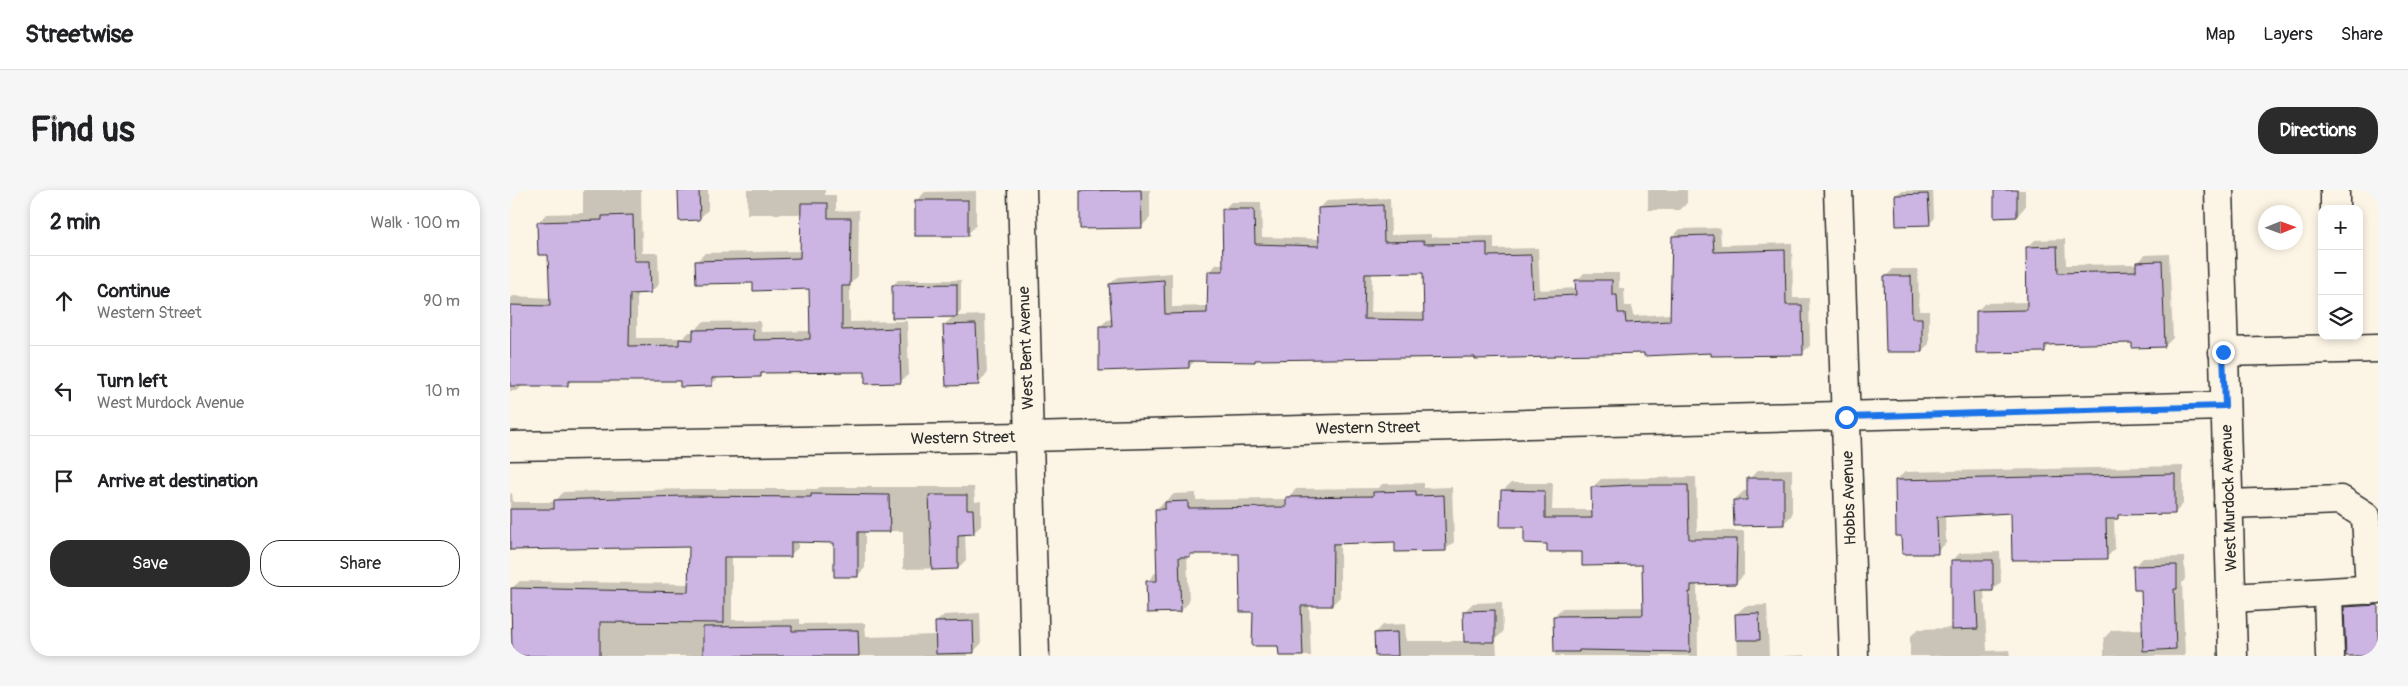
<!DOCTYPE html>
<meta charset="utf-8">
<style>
:root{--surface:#fff;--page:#f6f6f6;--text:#202124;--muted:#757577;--line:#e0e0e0;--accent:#2b2b2b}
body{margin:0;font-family:Pangolin,sans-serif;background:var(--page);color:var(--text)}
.controls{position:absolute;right:15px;top:15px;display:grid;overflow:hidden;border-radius:10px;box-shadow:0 2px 8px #0003}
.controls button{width:45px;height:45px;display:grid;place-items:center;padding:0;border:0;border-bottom:1px solid var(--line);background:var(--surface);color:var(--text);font:25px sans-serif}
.compass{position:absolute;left:1748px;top:15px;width:45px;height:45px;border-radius:50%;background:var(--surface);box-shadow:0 2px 8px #0003;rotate:89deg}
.stop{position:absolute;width:15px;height:15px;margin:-11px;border:4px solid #1a73e8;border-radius:50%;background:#fff}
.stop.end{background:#1a73e8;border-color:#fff;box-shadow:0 1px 5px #0008}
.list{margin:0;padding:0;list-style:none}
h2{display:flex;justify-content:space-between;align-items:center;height:65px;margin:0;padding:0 20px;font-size:21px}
h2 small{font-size:16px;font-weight:400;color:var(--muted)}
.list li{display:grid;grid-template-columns:32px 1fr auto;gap:15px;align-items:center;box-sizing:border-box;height:90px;padding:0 20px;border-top:1px solid var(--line)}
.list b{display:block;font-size:19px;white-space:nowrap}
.list p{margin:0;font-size:16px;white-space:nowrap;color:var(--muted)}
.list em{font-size:16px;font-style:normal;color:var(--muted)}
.actions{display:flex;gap:10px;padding:15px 20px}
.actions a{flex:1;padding:11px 0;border:1px solid var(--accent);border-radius:20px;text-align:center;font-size:18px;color:var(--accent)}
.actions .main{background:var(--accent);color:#fff}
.icon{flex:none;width:28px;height:28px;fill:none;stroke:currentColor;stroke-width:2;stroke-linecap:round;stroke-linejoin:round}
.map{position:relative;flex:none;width:1868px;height:466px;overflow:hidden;border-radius:20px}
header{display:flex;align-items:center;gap:30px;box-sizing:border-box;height:70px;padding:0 25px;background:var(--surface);border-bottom:1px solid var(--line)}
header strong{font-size:24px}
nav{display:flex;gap:28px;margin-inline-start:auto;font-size:18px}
.intro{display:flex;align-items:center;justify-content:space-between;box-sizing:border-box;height:120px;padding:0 30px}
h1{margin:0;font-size:35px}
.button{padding:12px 22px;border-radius:20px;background:var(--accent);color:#fff;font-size:18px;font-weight:700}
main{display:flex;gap:30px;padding:0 30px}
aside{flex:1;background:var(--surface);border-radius:20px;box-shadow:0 2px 8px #0003}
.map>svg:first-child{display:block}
.shadow{fill:#0003;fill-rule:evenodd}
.building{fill:#ccb4e3;stroke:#2b2b2b;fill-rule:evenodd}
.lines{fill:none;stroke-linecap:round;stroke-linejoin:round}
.minor-casing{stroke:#2b2b2b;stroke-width:31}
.major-casing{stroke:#2b2b2b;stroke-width:31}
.minor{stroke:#fcf5e5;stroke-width:28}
.major{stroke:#fcf5e5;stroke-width:28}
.route{stroke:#1a73e8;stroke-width:6}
.labels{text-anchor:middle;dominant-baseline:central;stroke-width:4.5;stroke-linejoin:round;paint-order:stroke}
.street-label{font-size:16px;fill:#2b2b2b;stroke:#fcf5e5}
</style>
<header>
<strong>Streetwise</strong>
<nav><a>Map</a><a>Layers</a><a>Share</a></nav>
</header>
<div class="intro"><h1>Find us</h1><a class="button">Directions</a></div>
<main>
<aside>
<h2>2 min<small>Walk · 100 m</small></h2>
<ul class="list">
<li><svg class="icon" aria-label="ahead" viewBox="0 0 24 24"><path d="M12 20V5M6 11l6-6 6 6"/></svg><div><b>Continue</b><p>Western Street</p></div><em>90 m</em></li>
<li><svg class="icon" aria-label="left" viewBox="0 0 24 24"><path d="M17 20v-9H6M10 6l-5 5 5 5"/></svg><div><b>Turn left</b><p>West Murdock Avenue</p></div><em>10 m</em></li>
<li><svg class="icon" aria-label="arrive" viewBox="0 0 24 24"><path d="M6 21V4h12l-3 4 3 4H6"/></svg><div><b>Arrive at destination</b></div></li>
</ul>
<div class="actions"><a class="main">Save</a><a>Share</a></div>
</aside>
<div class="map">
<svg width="1868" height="466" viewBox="0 0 1868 466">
<rect width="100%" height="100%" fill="#fcf5e5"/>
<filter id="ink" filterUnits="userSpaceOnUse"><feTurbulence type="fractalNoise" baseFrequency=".02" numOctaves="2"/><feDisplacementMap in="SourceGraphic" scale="10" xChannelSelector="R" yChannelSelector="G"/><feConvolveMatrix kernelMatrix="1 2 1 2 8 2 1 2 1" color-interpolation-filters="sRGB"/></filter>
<g filter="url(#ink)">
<g class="shadow">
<polygon points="73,0 131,0 132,63 148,63 149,94 141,102 127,102 127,148 173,148 179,142 184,142 193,132 250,131 251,142 301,141 300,98 244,92 187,71 195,63 291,61 292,24 237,24 237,0 315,0 315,5 326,5 326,21 349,20 348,86 340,94 340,132 397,131 399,184 390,192 356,181 255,181 250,186 210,186 201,195 171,190 63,190 57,195 13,195 7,201 0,201 0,109 3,106 41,108 39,64 28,33 36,24 73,23"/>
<polygon points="169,0 198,0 198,20 190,28 170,29"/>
<polygon points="572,0 640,0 640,28 631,37 571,1"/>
<polygon points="1138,0 1177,0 1177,13 1170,20 1138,20"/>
<polygon points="1423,0 1424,29 1419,34 1386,5 1391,1"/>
<polygon points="1485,0 1515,0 1515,17 1507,26"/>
<polygon points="466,1 466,35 457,45 406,11 415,2"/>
<path d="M880,8L881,45L921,44V47L984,46V59L1028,58L1030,100L1067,98V91L1074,83H1109V98H1114L1115,116H1122L1123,126L1161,124L1163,47L1170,39L1210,38L1211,55L1282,53L1283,108H1299L1300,156L1292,163L1135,162L686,170L679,177L590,137L598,129H603L600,94L608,87L662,83V117L699,116V82L707,74H714L713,20L721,12H751L752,47L810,49L809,18L817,11ZM914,82L915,123L861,122L862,83Z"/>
<polygon points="1555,49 1556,75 1627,74 1635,65 1659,64 1663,148 1655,156 1623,151 1541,154 1534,161 1467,121 1475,113 1518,112 1517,58 1525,50"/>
<polygon points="1383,79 1408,79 1409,121 1419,121 1419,154 1411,161 1376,87"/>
<polygon points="388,90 451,90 451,121 447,126 475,125 477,184 468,194 434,135 444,126 383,95"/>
<polygon points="1673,276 1673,314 1665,323 1612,324 1604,328 1605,359 1596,368 1502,322 1435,326 1436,353 1427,362 1386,290 1395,282"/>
<polygon points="1282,279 1282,325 1273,334 1224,310 1234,301 1239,301 1239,289 1248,280"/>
<polygon points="1186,287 1187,341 1234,341 1234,385 1226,393 1187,395 1188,466 1045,466 1044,426 1052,418 1134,417 1134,374 1039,352 1015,336 992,301 1001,293 1043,293 1042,320 1083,320 1083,297 1091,289"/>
<polygon points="914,293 914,298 942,297 944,352 935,360 886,351 830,352 830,407 822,415 799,415 801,466 770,466 770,454 744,420 730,363 682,363 677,366 679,412 671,421 637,392 645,383 648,383 646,319 664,304 686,303 686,310 777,309 786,299 869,298 872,294"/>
<polygon points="310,297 464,297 465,312 471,311 471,336 463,343 455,343 456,370 448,378 393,379 393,341 355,341 355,378 347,386 325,351 288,351 288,358 280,365 222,366 222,430 290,429 290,434 355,433 356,447 427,445 426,432 434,425 470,423 471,454 463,462 457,462 457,466 0,466 0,451 3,451 2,398 10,391 179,394 180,356 0,359 0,304 2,303 3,312 45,312 53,302 181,299 307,299"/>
<polygon points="1490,362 1491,392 1483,400 1474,400 1477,461 1499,460 1500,466 1400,466 1400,447 1408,439 1443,438 1442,371 1450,363"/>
<polygon points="1674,367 1675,389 1672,393 1675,466 1590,466 1594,466 1594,448 1602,440 1634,439 1632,399 1625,376 1633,368"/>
<polygon points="1868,410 1868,466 1836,417 1840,413"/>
<polygon points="992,412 993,442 986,449 987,466 866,466 865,443 873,435 895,434 896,451 955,451 955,421 963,413"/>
<polygon points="1257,415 1259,466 1228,466 1226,424 1235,416"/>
<polygon points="1295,465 1295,466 1269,466"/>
</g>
<g class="building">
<polygon points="189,0 190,30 169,31 168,1"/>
<polygon points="631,0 632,38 570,39 570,1"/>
<polygon points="1484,0 1507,0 1507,27 1484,28"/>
<polygon points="1418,4 1420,35 1386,36 1385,5"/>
<rect x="405" y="10" width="53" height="36"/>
<polygon points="291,13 318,13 318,28 341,28 340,96 332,96 332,140 389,138 391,193 355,194 355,182 251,183 251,187 202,188 202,196 170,197 170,191 58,191 58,196 0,196 0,115 40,116 38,65 28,65 27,32 92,30 92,26 123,25 124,71 140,71 141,103 120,104 119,156 169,155 169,149 183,150 183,140 243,139 243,150 300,149 299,99 243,101 243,93 186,94 185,71 290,68"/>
<path d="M873,15L874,52L914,51V54L977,53V66L1021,65L1023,107L1066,105L1065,90H1102V105H1107L1108,123H1115L1116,133L1160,131L1162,46L1203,45L1204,62L1275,60L1276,115H1292L1293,165L1201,166V163L1134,166V163L1044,165V167L965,169V167L745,170V172L679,171V178L589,181V136H602L599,94L654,90L655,124L697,123L698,81H713L712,19H744L745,54L809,56L808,18ZM913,83L914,130L854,129L855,84Z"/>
<polygon points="1547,56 1548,83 1626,81 1626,72 1652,71 1655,157 1622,158 1622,153 1535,155 1535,162 1466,163 1466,121 1517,120 1516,57"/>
<polygon points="1374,86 1401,86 1402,128 1412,128 1412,162 1376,162"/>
<polygon points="447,94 447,127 382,128 382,95"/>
<polygon points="466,134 469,195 436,196 433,135"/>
<polygon points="1665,284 1665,324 1608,325 1608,329 1596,329 1597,369 1502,370 1501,323 1427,327 1428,364 1392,364 1391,346 1386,346 1385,290"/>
<polygon points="1237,288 1274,288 1274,335 1224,336 1223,310 1237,310"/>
<polygon points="1123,295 1178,295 1179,349 1227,349 1226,394 1181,395 1181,402 1179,402 1180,462 1069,460 1069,462 1044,462 1043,426 1133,425 1132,375 1072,376 1072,362 1037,362 1037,354 1014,353 1014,337 990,337 991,300 1035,301 1035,328 1082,328 1081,297"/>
<polygon points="906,301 906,306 934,305 936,361 885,362 885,352 823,354 822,416 791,416 793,466 769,466 768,456 742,456 743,422 730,422 729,364 680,364 680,367 669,367 671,422 637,423 636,391 647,391 645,319 655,319 655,312 678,311 678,318 776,317 776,307 863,306 863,302"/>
<polygon points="301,304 379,305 380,342 348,342 348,387 324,387 324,353 281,352 281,367 214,367 214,433 90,432 90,466 2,466 1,398 178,402 179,357 0,360 0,319 44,319 44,310 173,306 301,307"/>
<polygon points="419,305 457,305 457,319 463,319 464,344 448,345 448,379 422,380"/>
<polygon points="1441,370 1483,370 1483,401 1466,401 1468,439 1441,440"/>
<polygon points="1667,375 1667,399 1664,399 1666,459 1633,461 1631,400 1624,400 1623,376"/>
<polygon points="1868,415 1868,466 1836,466 1834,417"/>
<polygon points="985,420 985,452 954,452 953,421"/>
<polygon points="1249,423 1250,450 1226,450 1225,424"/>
<polygon points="463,431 464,463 426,464 425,432"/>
<polygon points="269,436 282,436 282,441 348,440 349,466 193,466 193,437"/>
<polygon points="887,442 888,466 865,466 864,443"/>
</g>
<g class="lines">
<defs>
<g id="minor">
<polyline points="512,0 525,466"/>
<polyline points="1328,0 1344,466"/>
<polyline points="1825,0 1825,19"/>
<polyline points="1713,162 1868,158"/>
<polyline points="0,256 519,247 1715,216"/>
<polyline points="1718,314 1831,310 1856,326 1860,400"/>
<polyline points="1818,403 1820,466"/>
<polyline points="1722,408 1868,399"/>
</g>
<polyline id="major" points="1709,0 1723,466"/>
</defs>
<use href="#minor" class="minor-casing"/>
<use href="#major" class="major-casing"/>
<use href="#minor" class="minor"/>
<use href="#major" class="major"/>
</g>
</g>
<g class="lines" filter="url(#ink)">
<polyline class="route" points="1336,227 1715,216 1713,162"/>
</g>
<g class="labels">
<g class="street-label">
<text transform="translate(516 158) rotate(-92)">West Bent Avenue</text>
<text transform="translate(858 238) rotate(-1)">Western Street</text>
<text transform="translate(453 248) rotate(-1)">Western Street</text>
<text transform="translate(1339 308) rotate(-92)">Hobbs Avenue</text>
<text transform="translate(1719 308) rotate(-92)">West Murdock Avenue</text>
</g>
</g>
</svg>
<div class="controls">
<button>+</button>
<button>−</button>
<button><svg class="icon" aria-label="layers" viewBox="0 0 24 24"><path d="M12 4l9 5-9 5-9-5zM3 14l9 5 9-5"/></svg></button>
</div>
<svg class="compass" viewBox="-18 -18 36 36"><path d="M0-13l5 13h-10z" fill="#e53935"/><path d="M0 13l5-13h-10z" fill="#757577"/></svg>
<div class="stop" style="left:1336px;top:227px"></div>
<div class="stop end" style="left:1713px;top:162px"></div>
</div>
</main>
